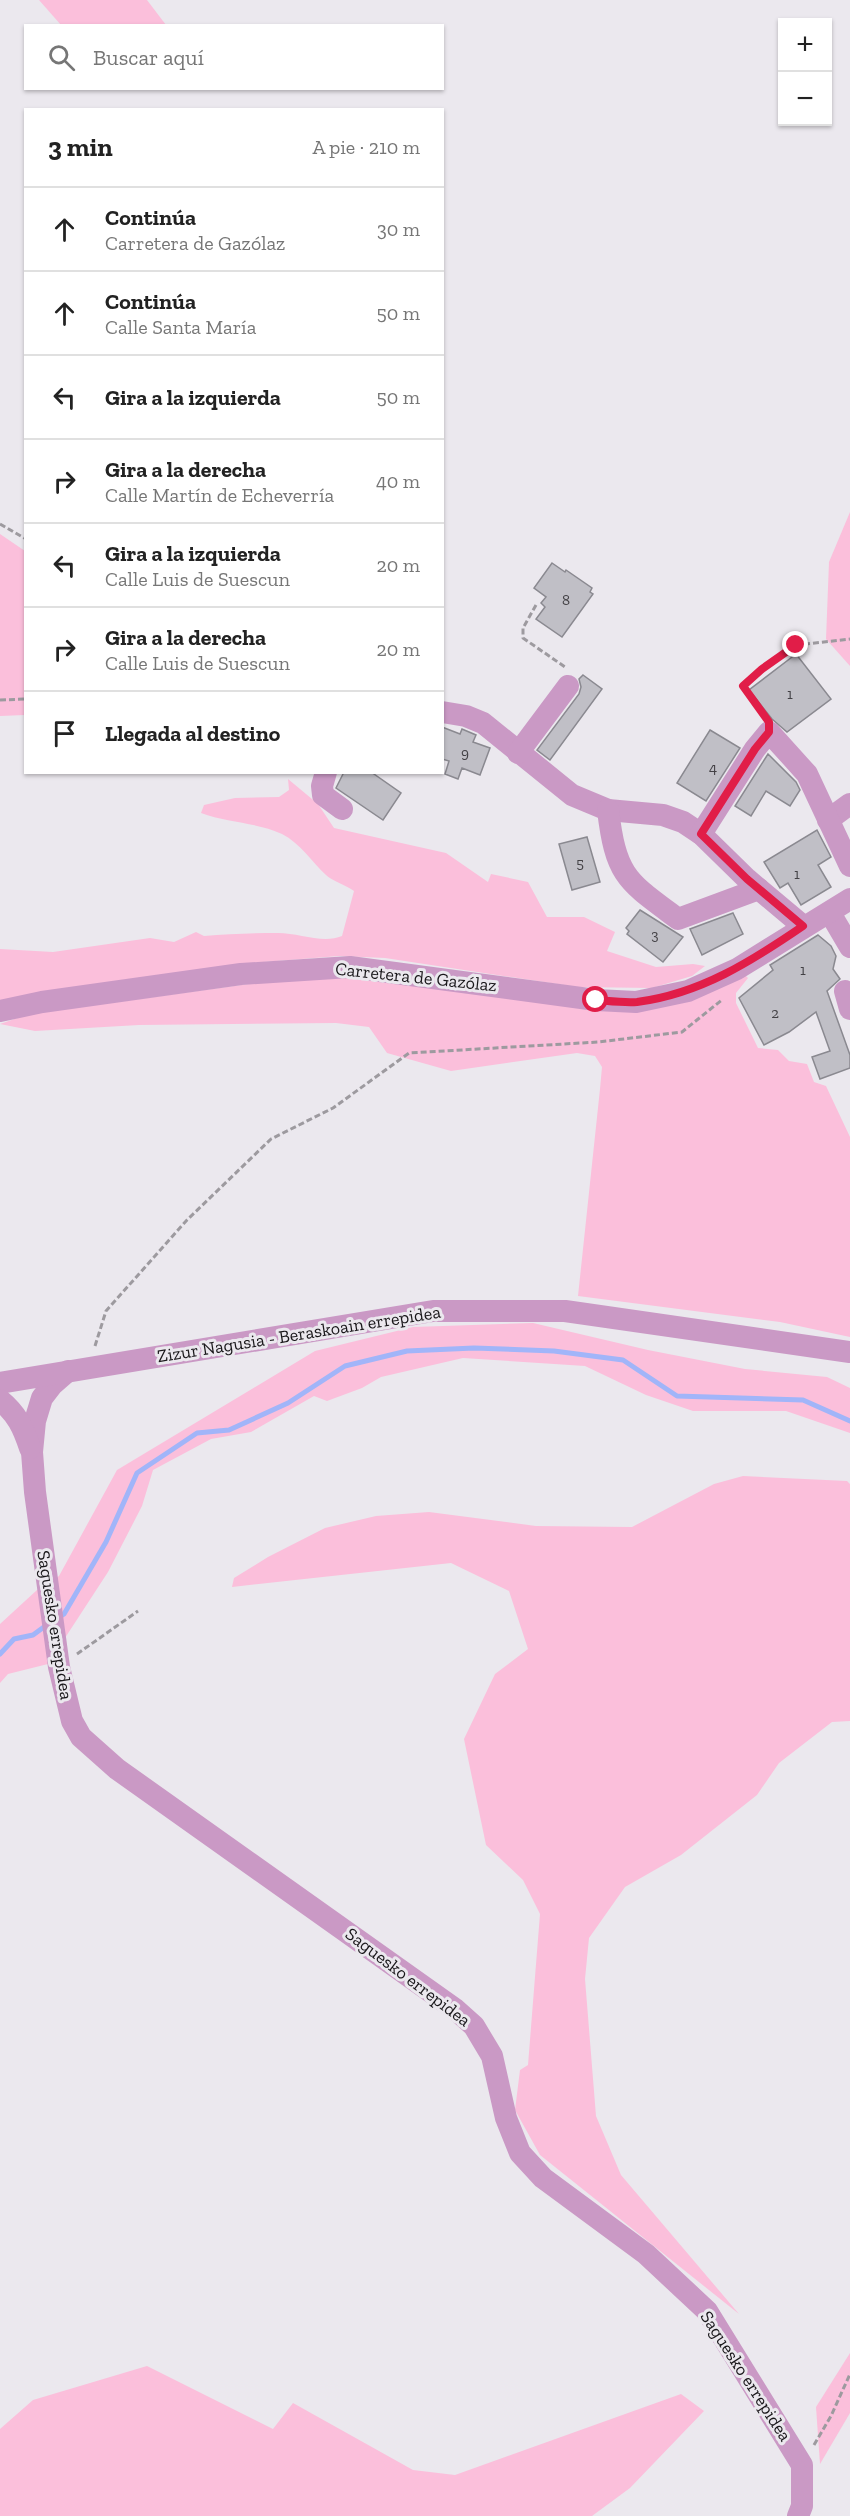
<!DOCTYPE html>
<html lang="es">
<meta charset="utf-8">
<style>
:root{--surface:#fff;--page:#f6f6f6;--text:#222;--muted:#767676;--line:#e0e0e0}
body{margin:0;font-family:"Zilla Slab",serif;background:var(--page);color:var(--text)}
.controls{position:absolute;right:18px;top:18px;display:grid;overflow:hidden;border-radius:0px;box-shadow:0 2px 4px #0004}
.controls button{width:54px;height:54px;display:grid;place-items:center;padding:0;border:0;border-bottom:2px solid var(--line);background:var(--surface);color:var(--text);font:30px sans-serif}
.stop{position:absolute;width:18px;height:18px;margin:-14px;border:4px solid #e11d48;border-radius:50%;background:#fff}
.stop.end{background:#e11d48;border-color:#fff;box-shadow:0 2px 6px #0008}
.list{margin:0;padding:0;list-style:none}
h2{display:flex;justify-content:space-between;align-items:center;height:78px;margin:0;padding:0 24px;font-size:26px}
h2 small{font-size:20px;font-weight:400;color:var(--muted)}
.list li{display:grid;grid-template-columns:39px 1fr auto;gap:18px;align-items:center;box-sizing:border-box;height:84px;padding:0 24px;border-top:2px solid var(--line)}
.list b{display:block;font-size:22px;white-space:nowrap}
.list p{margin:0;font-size:20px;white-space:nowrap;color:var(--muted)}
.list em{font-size:20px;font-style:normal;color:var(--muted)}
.icon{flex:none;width:33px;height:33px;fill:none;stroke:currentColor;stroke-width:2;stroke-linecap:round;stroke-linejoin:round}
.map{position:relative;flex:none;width:850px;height:2516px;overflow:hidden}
.search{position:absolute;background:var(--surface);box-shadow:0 2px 4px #0004;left:24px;top:24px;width:420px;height:66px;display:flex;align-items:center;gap:15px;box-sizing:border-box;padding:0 21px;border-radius:0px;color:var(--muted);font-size:22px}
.panel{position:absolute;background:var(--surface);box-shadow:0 2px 4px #0004;left:24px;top:108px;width:420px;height:666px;border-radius:0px}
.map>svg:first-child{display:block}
.green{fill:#fbbfdb}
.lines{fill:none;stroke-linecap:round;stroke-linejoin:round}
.stream{stroke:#a1b5f9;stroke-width:5}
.building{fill:#c0bfc6;stroke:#8a8990;stroke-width:1.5}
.path{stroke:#9d9a9f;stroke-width:3;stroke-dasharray:6 3;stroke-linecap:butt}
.minor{stroke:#ca99c5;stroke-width:22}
.route{stroke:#e11d48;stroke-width:8}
.labels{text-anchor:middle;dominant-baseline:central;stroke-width:6;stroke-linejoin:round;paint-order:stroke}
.number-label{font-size:15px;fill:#434145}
.street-label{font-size:18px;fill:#19171a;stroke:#ebe8ee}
</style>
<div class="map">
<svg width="850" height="2516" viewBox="0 0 850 2516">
<rect width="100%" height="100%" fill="#ebe8ee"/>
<g class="green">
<polygon points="39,0 147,0 166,25 61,25"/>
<polygon points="850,512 850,666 826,639 829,562"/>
<polygon points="0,534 25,551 25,715 0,716"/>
<path d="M288,779L318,804L334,828L446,853L488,882L491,874L528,882L547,917H584L615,932L607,951L656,967L693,964L705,966L692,976L652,988L577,987L385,958L339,956L239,964L0,1002V949L53,952L150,938L174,942L196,932L204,936C228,934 254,933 278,933C299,933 323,944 342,936L354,891C347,886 331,880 326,875C312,862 300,843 282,834C256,822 227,823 201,813L204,805L235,798L279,797L289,790Z"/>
<polygon points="743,973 748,978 736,993 736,1003 758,1048 778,1050 789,1061 807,1064 814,1082 826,1086 850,1137 850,1337 780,1322 578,1296 600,1089 602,1067 595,1056 577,1053 451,1071 387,1053 369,1027 336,1023 139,1025 35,1031 0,1024 29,1014 321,974 588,1007"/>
<polygon points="533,1323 648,1350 745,1369 827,1377 850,1388 850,1433 786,1411 693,1411 646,1395 585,1366 463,1358 381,1377 362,1388 327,1401 314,1396 251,1432 211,1439 153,1470 142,1506 108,1572 48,1664 8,1674 0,1683 0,1624 37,1590 59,1576 117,1470 315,1351 413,1327"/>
<polygon points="743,1476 847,1481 850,1484 850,1721 832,1722 779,1763 757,1795 681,1855 625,1887 589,1938 585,1979 596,2116 621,2175 739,2314 540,2155 515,2110 520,2070 528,2065 540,1914 523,1880 486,1845 464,1739 495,1674 528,1649 509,1591 451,1563 232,1587 234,1578 268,1557 325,1528 376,1516 429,1512 536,1526 632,1527 714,1484"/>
<polygon points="850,2353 850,2413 820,2464 816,2407"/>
<polygon points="147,2366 273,2429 293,2403 413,2470 455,2475 681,2394 704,2411 630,2488 592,2516 0,2516 0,2429 33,2400"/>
</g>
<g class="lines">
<g class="stream">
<polyline points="58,1618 64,1614 106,1542 137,1473 197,1433 229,1430 288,1403 345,1366 407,1351 474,1348 554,1351 623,1360 677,1396 803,1400 850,1421"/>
<polyline points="0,1654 14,1639 33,1635 48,1624"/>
</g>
</g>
<g class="building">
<polygon points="552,563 565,572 566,570 592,588 590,592 593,594 562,637 536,619 545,607 541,603 546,597 534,588"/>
<polygon points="796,654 831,699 787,732 772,719 749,690"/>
<polygon points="583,675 602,689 550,760 537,750 579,694 581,687 579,679"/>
<polygon points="442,727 460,734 462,729 476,735 473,742 490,748 480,775 462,768 458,779 445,774 449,761 442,759"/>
<polygon points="710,730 740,748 706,801 677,783"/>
<polygon points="768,754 796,782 800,790 790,806 766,791 751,816 735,806"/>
<polygon points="344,772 371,772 401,793 383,820 336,788"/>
<polygon points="817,830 831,857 818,865 831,887 801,905 788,883 780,888 764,862"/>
<polygon points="587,837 600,882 572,890 559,844"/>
<polygon points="640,910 683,937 663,962 627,934 629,931 626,928"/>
<polygon points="733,913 743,934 702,955 690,929"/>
<polygon points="818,935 831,946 836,956 833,969 840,979 827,991 850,1055 850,1068 820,1079 812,1057 830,1051 816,1012 789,1032 764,1045 739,998 773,970 770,965"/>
</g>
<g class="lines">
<g class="path">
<polyline points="0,524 26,539"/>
<polyline points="536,605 523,628 523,638 565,667"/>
<polyline points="0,700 26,699"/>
<polyline points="762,713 743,686 762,669 797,645 850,639"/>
<polyline points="95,1346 106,1311 187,1220 271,1139 333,1108 409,1053 598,1042 682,1032 723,999"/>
<polyline points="77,1654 138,1611"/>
<polyline points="814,2445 831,2416 850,2374"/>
</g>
<g class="minor">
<polyline points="442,712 466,716 483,723 572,795 608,810 663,815 683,822 701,834 747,879 803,926"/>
<polyline points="518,753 568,686"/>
<polyline points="326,772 322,786 323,795 342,809"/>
<path d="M608,810C616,877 627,881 678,919L759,889"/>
<polyline points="828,820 850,804"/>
<polyline points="701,834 755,749 769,732 807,774 850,866"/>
<polyline points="830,913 850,947"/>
<polyline points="845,991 850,1009"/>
<polyline points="0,1011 42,1002 241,974 350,967 596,1000 636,1002 688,991 737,969 850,899"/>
<polyline points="68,1371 52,1385 42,1398 35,1421 32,1452 35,1492 59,1667 72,1721 81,1737 117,1769 455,2009 474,2026 492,2056 506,2118 520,2153 543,2178 646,2254 707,2311 802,2465 802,2506 798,2516"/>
<polyline points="0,1383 433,1311 565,1311 850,1352"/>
<path d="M0,1400C17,1414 23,1427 30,1448"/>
</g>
</g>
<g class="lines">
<path class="route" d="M596,1000C609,1001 624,1003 637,1002C700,994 752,961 803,926L747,879L701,834L755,749L769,732V722L743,686L762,669L796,645"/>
</g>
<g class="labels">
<g class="number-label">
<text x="566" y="600">8</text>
<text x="790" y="694">1</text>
<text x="465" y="753">9</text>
<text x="713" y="768">4</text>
<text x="580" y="863">5</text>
<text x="797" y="874">1</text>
<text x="655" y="935">3</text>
<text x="803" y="970">1</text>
<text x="775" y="1013">2</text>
</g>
<g class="street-label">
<text transform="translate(416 977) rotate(6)">Carretera de Gazólaz</text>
<text transform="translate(299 1334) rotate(-9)">Zizur Nagusia - Beraskoain errepidea</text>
<text transform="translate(55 1625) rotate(81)">Saguesko errepidea</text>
<text transform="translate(408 1977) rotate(37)">Saguesko errepidea</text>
<text transform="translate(746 2376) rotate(57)">Saguesko errepidea</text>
</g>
</g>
</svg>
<div class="controls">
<button>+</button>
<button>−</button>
</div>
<div class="stop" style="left:596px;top:1000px"></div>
<div class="stop end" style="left:796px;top:645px"></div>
<div class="search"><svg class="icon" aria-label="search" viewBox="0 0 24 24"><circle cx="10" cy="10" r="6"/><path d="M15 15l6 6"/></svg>Buscar aquí</div>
<section class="panel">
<h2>3 min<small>A pie · 210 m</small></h2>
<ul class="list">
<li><svg class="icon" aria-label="ahead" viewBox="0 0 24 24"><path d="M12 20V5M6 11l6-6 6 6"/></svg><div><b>Continúa</b><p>Carretera de Gazólaz</p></div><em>30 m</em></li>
<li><svg class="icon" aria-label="ahead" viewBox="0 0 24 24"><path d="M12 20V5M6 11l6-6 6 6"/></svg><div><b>Continúa</b><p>Calle Santa María</p></div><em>50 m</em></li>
<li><svg class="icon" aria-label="left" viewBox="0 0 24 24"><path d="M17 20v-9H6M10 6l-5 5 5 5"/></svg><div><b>Gira a la izquierda</b></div><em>50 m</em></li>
<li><svg class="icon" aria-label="right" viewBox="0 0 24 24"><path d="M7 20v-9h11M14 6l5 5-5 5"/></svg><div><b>Gira a la derecha</b><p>Calle Martín de Echeverría</p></div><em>40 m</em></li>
<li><svg class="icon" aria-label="left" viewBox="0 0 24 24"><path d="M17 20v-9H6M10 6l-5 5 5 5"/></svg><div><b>Gira a la izquierda</b><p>Calle Luis de Suescun</p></div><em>20 m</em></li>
<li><svg class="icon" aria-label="right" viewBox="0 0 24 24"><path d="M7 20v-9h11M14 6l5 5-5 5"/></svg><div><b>Gira a la derecha</b><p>Calle Luis de Suescun</p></div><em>20 m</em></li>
<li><svg class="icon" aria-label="arrive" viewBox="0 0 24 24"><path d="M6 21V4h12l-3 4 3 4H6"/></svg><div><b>Llegada al destino</b></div></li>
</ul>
</section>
</div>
